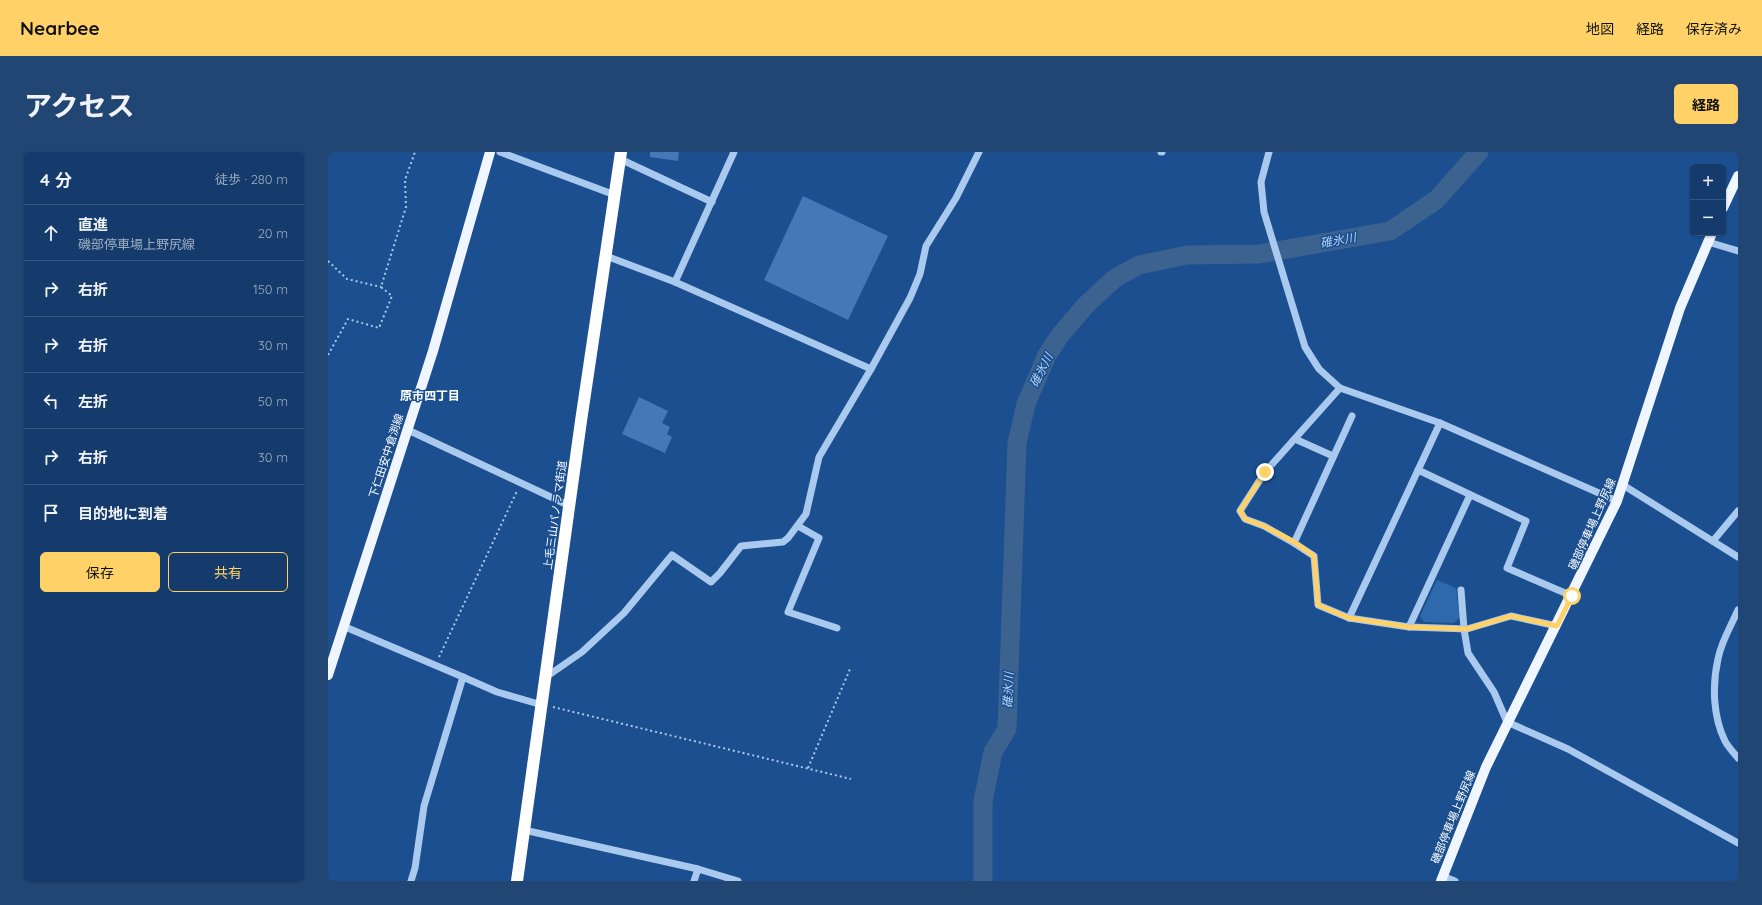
<!DOCTYPE html>
<html lang="ja">
<meta charset="utf-8">
<style>
:root{--surface:#143b6b;--page:#214673;--text:#f1f3f6;--muted:#9dadc1;--line:#33557e;--accent:#ffd166}
body{margin:0;font-family:Quicksand,"Noto Sans JP",sans-serif;background:var(--page);color:var(--text)}
.controls{position:absolute;right:12px;top:12px;display:grid;overflow:hidden;border-radius:6px;box-shadow:0 1px 3px #0004}
.controls button{width:36px;height:36px;display:grid;place-items:center;padding:0;border:0;border-bottom:1px solid var(--line);background:var(--surface);color:var(--text);font:20px sans-serif}
.stop{position:absolute;width:12px;height:12px;margin:-9px;border:3px solid #ffd166;border-radius:50%;background:#fff}
.stop.end{background:#ffd166;border-color:#fff;box-shadow:0 1px 4px #0008}
.list{margin:0;padding:0;list-style:none}
h2{display:flex;justify-content:space-between;align-items:center;height:52px;margin:0;padding:0 16px;font-size:17px}
h2 small{font-size:13px;font-weight:400;color:var(--muted)}
.list li{display:grid;grid-template-columns:26px 1fr auto;gap:12px;align-items:center;box-sizing:border-box;height:56px;padding:0 16px;border-top:1px solid var(--line)}
.list b{display:block;font-size:15px;white-space:nowrap}
.list p{margin:0;font-size:13px;white-space:nowrap;color:var(--muted)}
.list em{font-size:13px;font-style:normal;color:var(--muted)}
.actions{display:flex;gap:8px;padding:12px 16px}
.actions a{flex:1;padding:9px 0;border:1px solid var(--accent);border-radius:6px;text-align:center;font-size:14px;color:var(--accent)}
.actions .main{background:var(--accent);color:#111}
.icon{flex:none;width:22px;height:22px;fill:none;stroke:currentColor;stroke-width:2;stroke-linecap:round;stroke-linejoin:round}
.map{position:relative;flex:none;width:1410px;height:729px;overflow:hidden;border-radius:6px}
header{display:flex;align-items:center;gap:24px;box-sizing:border-box;height:56px;padding:0 20px;background:var(--accent);color:#111}
header strong{font-size:19px}
nav{display:flex;gap:22px;margin-inline-start:auto;font-size:14px}
.intro{display:flex;align-items:center;justify-content:space-between;box-sizing:border-box;height:96px;padding:0 24px}
h1{margin:0;font-size:28px}
.button{padding:10px 18px;border-radius:6px;background:var(--accent);color:#111;font-size:14px;font-weight:700}
main{display:flex;gap:24px;padding:0 24px}
aside{flex:1;background:var(--surface);border-radius:6px;box-shadow:0 1px 3px #0004}
.map>svg:first-child{display:block}
.green{fill:#2e69ad}
.lines{fill:none;stroke-linecap:round;stroke-linejoin:round}
.river{stroke:#3c6290;stroke-width:19}
.building{fill:#4478b7}
.path{stroke:#a9c9ee;stroke-width:2;stroke-dasharray:2 3;stroke-linecap:butt}
.minor{stroke:#a9c9ee;stroke-width:7}
.major{stroke:#f0f6ff;stroke-width:10}
.highway{stroke:#fff;stroke-width:12}
.route{stroke:#ffd166;stroke-width:5}
.labels{text-anchor:middle;dominant-baseline:central;stroke-width:3;stroke-linejoin:round;paint-order:stroke}
.street-label{font-size:11px;fill:#fff;stroke:#1b4f8f}
.water-label{font-size:12px;font-style:italic;fill:#b5d3f5;stroke:#1b4f8f}
.neighbourhood-label{font-size:12px;font-weight:bold;fill:#fff;stroke:#1b4f8f}
</style>
<header>
<strong>Nearbee</strong>
<nav><a>地図</a><a>経路</a><a>保存済み</a></nav>
</header>
<div class="intro"><h1>アクセス</h1><a class="button">経路</a></div>
<main>
<aside>
<h2>4 分<small>徒歩 · 280 m</small></h2>
<ul class="list">
<li><svg class="icon" aria-label="ahead" viewBox="0 0 24 24"><path d="M12 20V5M6 11l6-6 6 6"/></svg><div><b>直進</b><p>磯部停車場上野尻線</p></div><em>20 m</em></li>
<li><svg class="icon" aria-label="right" viewBox="0 0 24 24"><path d="M7 20v-9h11M14 6l5 5-5 5"/></svg><div><b>右折</b></div><em>150 m</em></li>
<li><svg class="icon" aria-label="right" viewBox="0 0 24 24"><path d="M7 20v-9h11M14 6l5 5-5 5"/></svg><div><b>右折</b></div><em>30 m</em></li>
<li><svg class="icon" aria-label="left" viewBox="0 0 24 24"><path d="M17 20v-9H6M10 6l-5 5 5 5"/></svg><div><b>左折</b></div><em>50 m</em></li>
<li><svg class="icon" aria-label="right" viewBox="0 0 24 24"><path d="M7 20v-9h11M14 6l5 5-5 5"/></svg><div><b>右折</b></div><em>30 m</em></li>
<li><svg class="icon" aria-label="arrive" viewBox="0 0 24 24"><path d="M6 21V4h12l-3 4 3 4H6"/></svg><div><b>目的地に到着</b></div></li>
</ul>
<div class="actions"><a class="main">保存</a><a>共有</a></div>
</aside>
<div class="map">
<svg width="1410" height="729" viewBox="0 0 1410 729">
<rect width="100%" height="100%" fill="#1b4f8f"/>
<polygon class="green" points="1109,428 1128,436 1132,465 1126,471 1096,470 1092,464"/>
<g class="lines">
<polyline class="river" points="655,729 655,649 665,600 679,577 689,291 698,252 719,203 733,182 758,153 787,126 811,113 859,103 931,102 1062,79 1108,48 1151,0"/>
</g>
<g class="building">
<polygon points="322,0 351,0 350,9 322,5"/>
<polygon points="475,44 560,84 520,168 436,128"/>
<polygon points="311,245 340,259 334,271 342,275 339,282 344,285 337,301 294,282"/>
</g>
<g class="lines">
<g class="path">
<polyline points="0,109 19,127 53,135"/>
<polyline points="0,203 20,167 51,176 64,144 53,135 78,55 77,28 87,0"/>
<polyline points="111,505 189,339"/>
<polyline points="225,555 523,627"/>
<polyline points="480,616 522,517"/>
</g>
<g class="minor">
<polyline points="172,0 287,43"/>
<polyline points="833,0 834,0"/>
<polyline points="941,0 933,30 936,60 977,195 991,217 1012,236 1112,271 1289,349"/>
<polyline points="292,7 384,50"/>
<polyline points="1380,90 1410,99"/>
<polyline points="347,130 406,0"/>
<polyline points="543,217 582,146 592,122 598,94 628,46 651,0"/>
<polyline points="1012,236 937,320 912,359 917,367 936,374 966,391 986,404 990,453 1021,466 1081,475 1139,477 1183,464 1229,474"/>
<polyline points="80,278 242,354"/>
<polyline points="967,287 1005,304"/>
<polyline points="1090,318 1198,369 1179,416 1244,444"/>
<polyline points="1295,333 1410,405"/>
<polyline points="470,374 491,386 460,460 509,476"/>
<polyline points="1385,389 1410,359"/>
<polyline points="966,391 1024,264"/>
<polyline points="1133,438 1136,477 1140,501 1166,540 1179,570 1240,597 1410,691"/>
<path d="M1410,458C1403,474 1393,490 1390,507C1384,533 1385,565 1397,589C1400,595 1406,601 1410,606"/>
<polyline points="1021,466 1112,271"/>
<polyline points="15,474 135,525"/>
<polyline points="1081,475 1142,343"/>
<polyline points="218,525 254,500 296,461 344,403 383,430 392,421 413,394 455,390 460,386 478,362 491,305 543,217 347,130 278,104"/>
<polyline points="196,678 370,717 410,729"/>
<polyline points="1114,724 1127,729"/>
<polyline points="83,729 87,716 96,654 135,525 169,540 214,553"/>
<polyline points="366,729 370,717"/>
</g>
<g class="major">
<polyline points="1395,56 1410,24"/>
<polyline points="0,523 105,199 162,0"/>
<polyline points="1113,729 1158,615 1289,349 1352,156 1384,81"/>
</g>
<polyline class="highway" points="189,729 253,269 293,0"/>
</g>
<g class="lines">
<polyline class="route" points="937,320 912,359 917,367 936,374 966,390 986,404 990,453 1021,466 1081,475 1139,477 1183,464 1229,474 1244,444"/>
</g>
<g class="labels">
<g class="street-label">
<text transform="translate(58 304) rotate(-72)">下仁田安中倉渕線</text>
<text transform="translate(227 363) rotate(-82)">上毛三山パノラマ街道</text>
<text transform="translate(1264 372) rotate(-66)">磯部停車場上野尻線</text>
<text transform="translate(1125 665) rotate(-68)">磯部停車場上野尻線</text>
</g>
<g class="water-label">
<text transform="translate(1010 88) rotate(-10)">碓氷川</text>
<text transform="translate(713 218) rotate(-63)">碓氷川</text>
<text transform="translate(680 538) rotate(-88)">碓氷川</text>
</g>
<g class="neighbourhood-label">
<text x="102" y="243">原市四丁目</text>
</g>
</g>
</svg>
<div class="controls">
<button>+</button>
<button>−</button>
</div>
<div class="stop" style="left:1244px;top:444px"></div>
<div class="stop end" style="left:937px;top:320px"></div>
</div>
</main>
